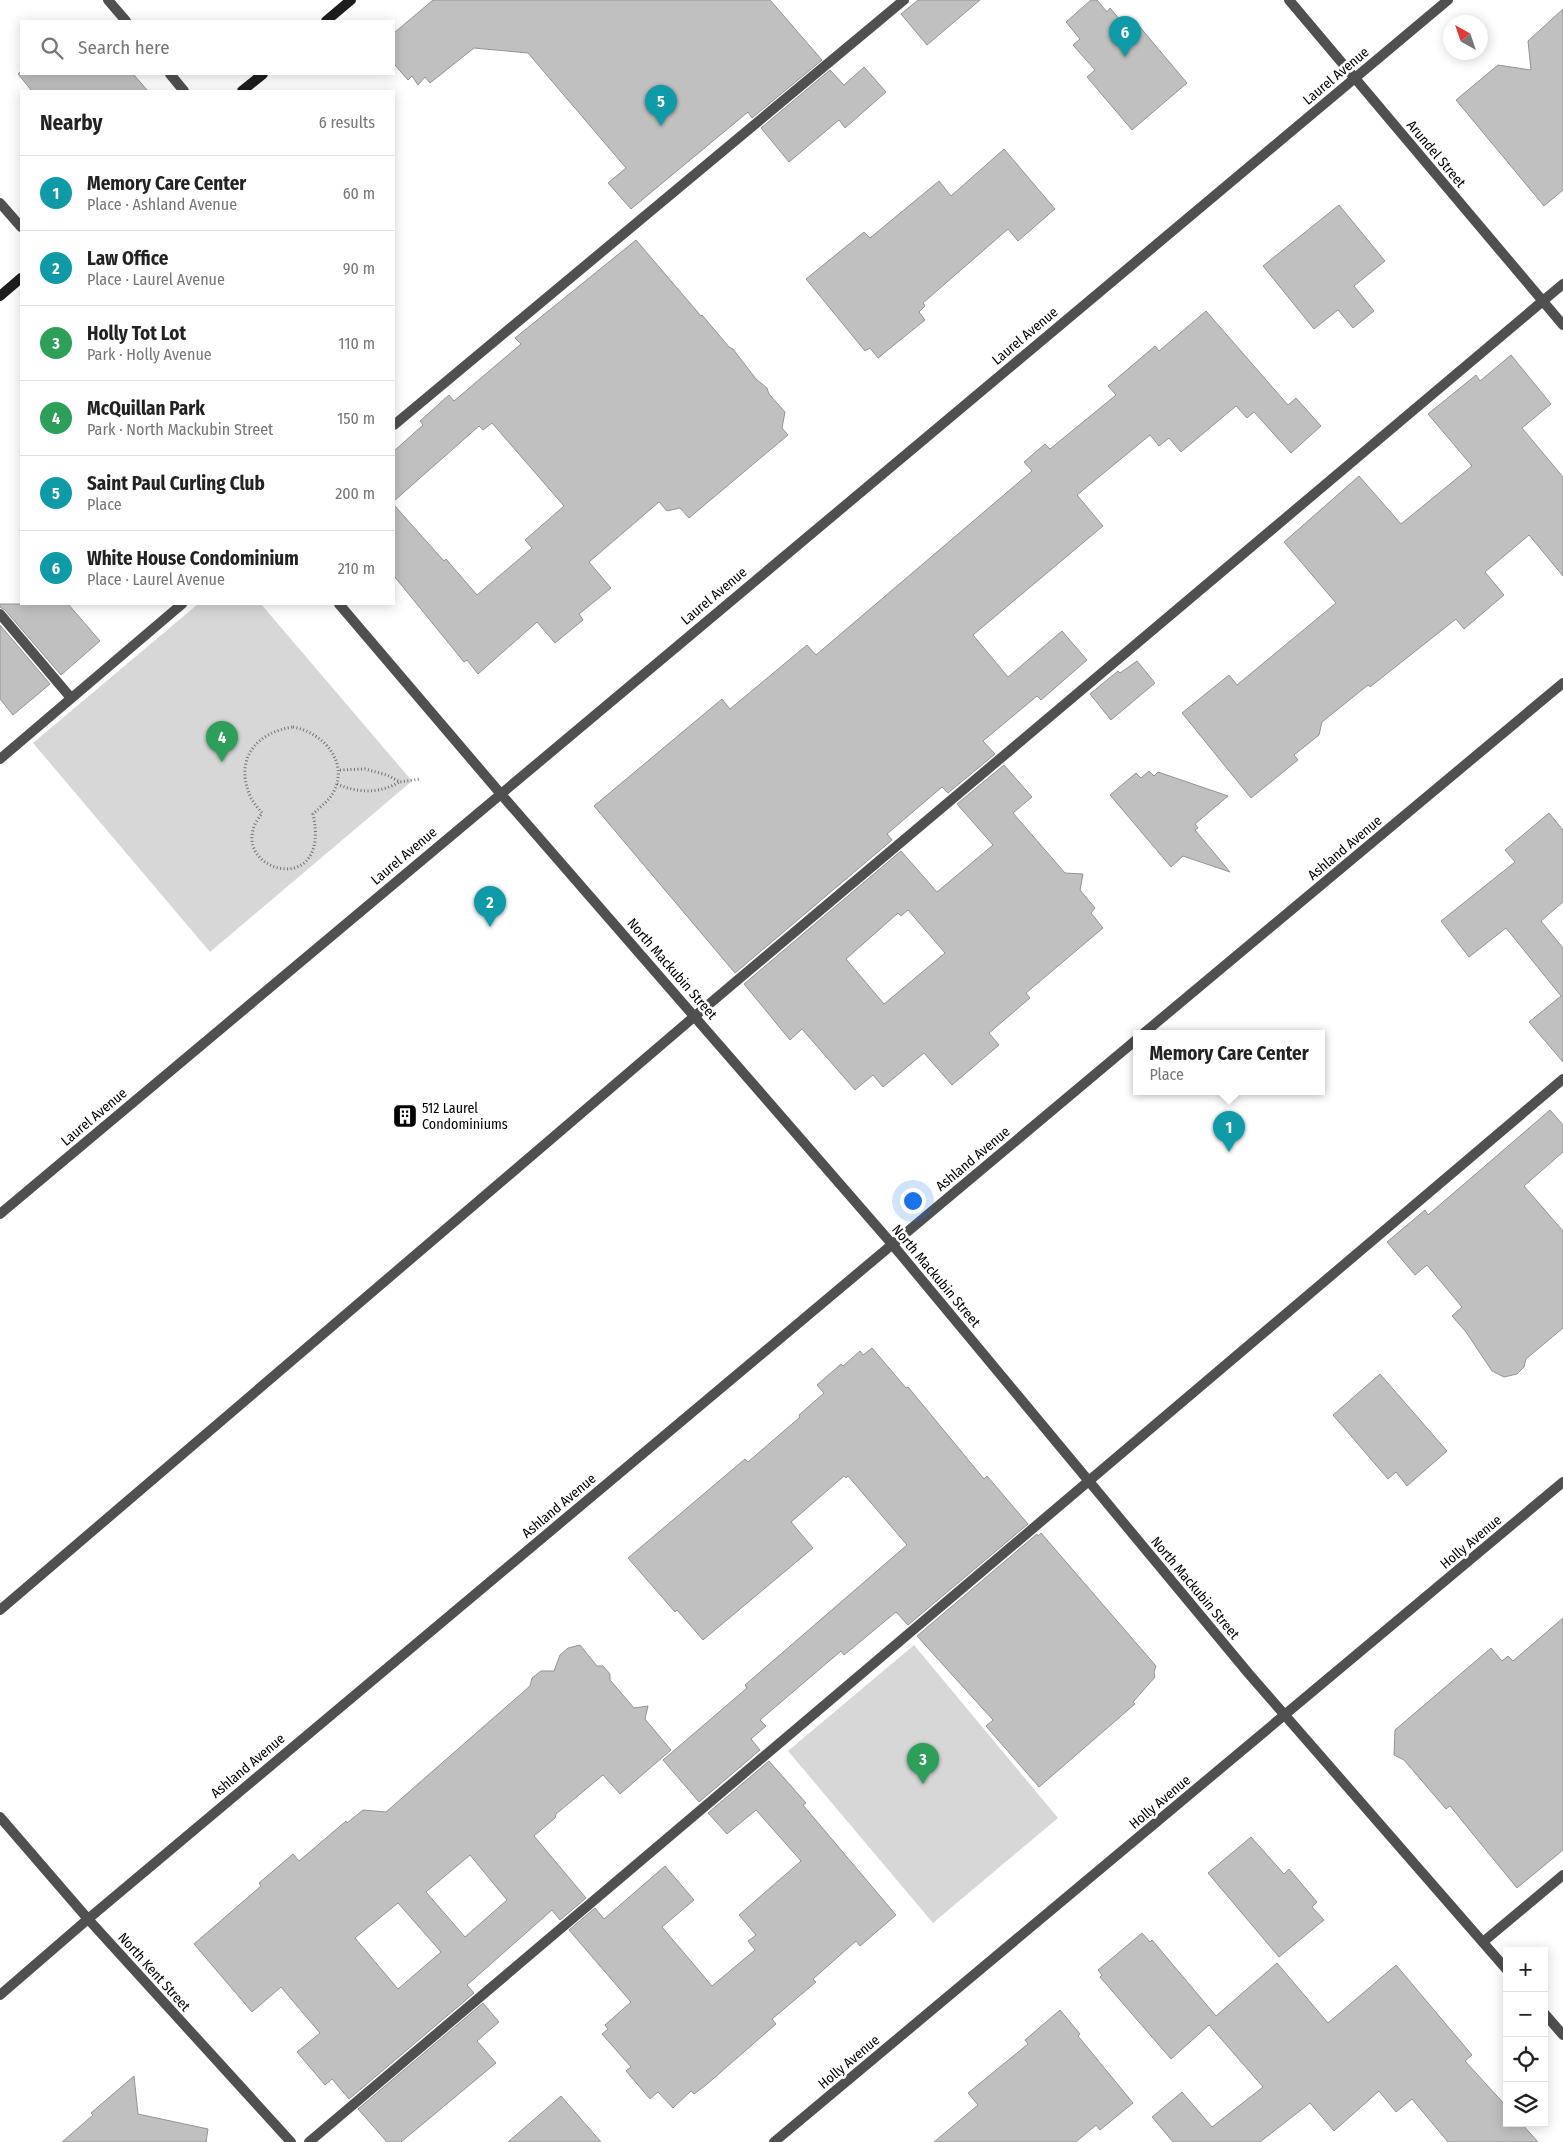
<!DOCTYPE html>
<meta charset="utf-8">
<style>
:root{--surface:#fff;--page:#f6f6f6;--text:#222;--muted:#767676;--line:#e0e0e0;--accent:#000}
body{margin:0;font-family:"Fira Sans Condensed",sans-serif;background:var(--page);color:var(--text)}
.controls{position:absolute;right:15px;bottom:15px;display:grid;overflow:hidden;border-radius:0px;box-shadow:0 2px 12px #0003}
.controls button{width:45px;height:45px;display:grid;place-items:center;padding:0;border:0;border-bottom:1px solid var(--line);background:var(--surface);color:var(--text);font:25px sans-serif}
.compass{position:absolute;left:1443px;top:15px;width:45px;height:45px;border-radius:50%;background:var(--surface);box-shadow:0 2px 12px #0003;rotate:320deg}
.you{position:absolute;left:912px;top:1200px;width:18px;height:18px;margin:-12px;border:4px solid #fff;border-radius:50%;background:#1a73e8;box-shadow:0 0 0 8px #1a73e833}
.badge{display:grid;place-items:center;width:32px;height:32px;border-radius:50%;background:var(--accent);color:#fff;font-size:16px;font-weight:700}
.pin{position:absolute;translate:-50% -41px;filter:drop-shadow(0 1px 2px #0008)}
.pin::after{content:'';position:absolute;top:26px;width:18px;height:15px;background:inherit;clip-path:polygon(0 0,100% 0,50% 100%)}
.popup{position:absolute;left:1133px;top:1030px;width:192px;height:65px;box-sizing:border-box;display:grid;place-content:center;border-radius:0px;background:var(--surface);filter:drop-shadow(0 1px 4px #0005);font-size:16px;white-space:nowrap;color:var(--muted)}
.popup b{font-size:19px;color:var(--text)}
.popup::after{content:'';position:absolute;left:50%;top:100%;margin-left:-10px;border:10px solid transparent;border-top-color:var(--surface)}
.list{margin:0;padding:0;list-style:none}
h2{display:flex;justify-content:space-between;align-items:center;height:65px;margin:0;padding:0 20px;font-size:21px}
h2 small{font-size:16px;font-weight:400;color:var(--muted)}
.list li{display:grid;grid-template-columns:32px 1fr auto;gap:15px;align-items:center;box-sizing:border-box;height:75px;padding:0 20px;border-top:1px solid var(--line)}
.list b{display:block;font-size:19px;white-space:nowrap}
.list p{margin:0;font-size:16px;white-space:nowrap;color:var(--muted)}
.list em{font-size:16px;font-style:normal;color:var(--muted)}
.icon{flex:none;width:28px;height:28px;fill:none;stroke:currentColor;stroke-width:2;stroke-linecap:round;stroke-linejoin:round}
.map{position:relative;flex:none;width:1563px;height:2142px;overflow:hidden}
.search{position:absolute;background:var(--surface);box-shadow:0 2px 12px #0003;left:20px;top:20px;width:375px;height:55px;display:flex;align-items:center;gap:12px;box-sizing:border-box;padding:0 18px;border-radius:0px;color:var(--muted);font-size:19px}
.panel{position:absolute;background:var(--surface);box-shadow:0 2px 12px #0003;left:20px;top:90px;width:375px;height:515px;border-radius:0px}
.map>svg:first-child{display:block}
.green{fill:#d7d7d7}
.building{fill:#c0c0c0;stroke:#949494;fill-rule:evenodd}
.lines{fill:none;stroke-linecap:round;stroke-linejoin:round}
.path{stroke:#727272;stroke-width:3;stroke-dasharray:1 2.5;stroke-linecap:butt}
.lane{stroke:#505050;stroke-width:10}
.street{stroke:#505050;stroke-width:10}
.secondary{stroke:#1d1d1d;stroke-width:10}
.labels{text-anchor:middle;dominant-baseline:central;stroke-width:5;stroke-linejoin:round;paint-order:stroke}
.street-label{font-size:14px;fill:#000;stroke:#fff}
.poi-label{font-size:14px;fill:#000;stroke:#fff;text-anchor:start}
</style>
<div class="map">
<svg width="1563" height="2142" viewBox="0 0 1563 2142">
<rect width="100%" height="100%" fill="#fff"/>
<g class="green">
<polygon points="198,604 261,604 412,781 210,952 33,743"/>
<polygon points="914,1645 1058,1818 933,1923 788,1751"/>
</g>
<g class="building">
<polygon points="433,0 770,0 822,60 752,118 748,112 631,209 608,183 626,168 528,53 474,48 430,83 425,77 418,85 412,76 408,80 394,64 394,33"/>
<polygon points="918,0 980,0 927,45 901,14"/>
<polygon points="1091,0 1097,0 1107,12 1110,8 1126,27 1134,20 1187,83 1132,130 1087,77 1095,70 1073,45 1080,39 1066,22"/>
<polygon points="1563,9 1563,190 1544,206 1456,100 1498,65 1531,70 1528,41"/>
<polygon points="864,67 886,92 845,128 839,120 789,162 761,128 830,70 844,85"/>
<polygon points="21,71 21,74 133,74 148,91 32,91 18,74"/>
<polygon points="1004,149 1055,209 1018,241 1008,229 923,303 925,306 919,312 925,320 878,358 870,348 865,351 806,279 864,232 870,238 939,181 951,196"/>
<polygon points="1339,205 1385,261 1354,286 1374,311 1353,328 1338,310 1314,329 1263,266"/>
<polygon points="636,240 701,316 702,315 729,347 733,349 756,379 767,388 769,394 785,412 782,428 788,435 689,518 680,508 667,511 659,502 589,562 611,588 579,614 583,620 555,643 537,622 478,674 467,660 464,662 394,576 394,505 444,561 446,559 477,595 532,548 525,540 564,506 492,423 483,430 479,426 394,501 394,451 423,425 420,421 449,395 454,401 521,344 515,338"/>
<polygon points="1206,311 1288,405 1296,398 1321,426 1291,453 1254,412 1247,418 1236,406 1181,452 1169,438 1159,446 1150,435 1077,495 1103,526 973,635 1008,677 1062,631 1087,660 1041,700 1037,696 983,741 995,754 948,793 942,787 887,834 892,840 735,973 594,806 722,699 730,709 807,645 816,655 1032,471 1024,462 1045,444 1050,449 1116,395 1108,386 1155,346 1159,351"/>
<polygon points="1511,355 1551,404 1522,428 1563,477 1563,576 1529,535 1485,572 1504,595 1464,629 1456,619 1370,687 1368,685 1322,722 1319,735 1294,755 1298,760 1251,798 1182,713 1229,675 1237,685 1336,603 1284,542 1359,476 1401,524 1472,466 1428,414 1476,375 1480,381"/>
<polygon points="0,604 68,604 100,641 61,675 5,610 0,607"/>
<polygon points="0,625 50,684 13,715 0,699"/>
<polygon points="1137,661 1155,683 1111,720 1090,694 1118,671 1120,673"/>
<path d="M1004,765L1032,797L1013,813L1065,873L1083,874L1080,890L1095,908L1091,913L1103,928L1026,993L1030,998L989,1033L999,1045L952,1085L924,1053L883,1087L873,1075L855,1090L802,1029L790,1040L744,984L901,851L937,892L993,845L957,804ZM908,910L945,953L884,1004L846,959L898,913L901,916Z"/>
<polygon points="1149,771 1154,776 1158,772 1228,796 1195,824 1198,828 1195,830 1230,872 1183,856 1171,867 1110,795 1136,773 1141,778"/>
<polygon points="1549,813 1563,830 1563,902 1541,921 1563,948 1563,1062 1529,1022 1561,996 1506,928 1469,957 1441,921 1515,862 1505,850"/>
<polygon points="1550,1110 1563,1125 1563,1152 1524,1186 1563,1231 1563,1328 1526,1359 1524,1367 1517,1374 1504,1377 1492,1371 1466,1332 1452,1316 1462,1307 1427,1265 1415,1275 1387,1242 1425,1210 1428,1215"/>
<polygon points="872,1348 906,1388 908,1387 984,1479 987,1476 1028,1524 908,1625 896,1612 844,1655 841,1651 760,1720 766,1726 751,1739 760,1750 699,1802 663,1760 747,1688 745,1685 907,1545 848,1476 846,1478 844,1476 791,1522 813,1548 703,1640 677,1610 675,1612 628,1558 745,1459 748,1462 800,1417 799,1415 824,1393 817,1385 841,1364 843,1366 860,1351 863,1355"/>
<polygon points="1380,1374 1447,1451 1407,1486 1396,1472 1388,1479 1333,1415"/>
<polygon points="1041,1533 1156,1666 1154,1672 1155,1677 1133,1702 1135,1704 1039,1787 986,1726 993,1720 917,1636 1037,1534 1038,1536"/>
<polygon points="1563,1618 1563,1850 1517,1888 1450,1806 1446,1809 1404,1760 1394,1755 1395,1730 1491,1648 1502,1661 1508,1656 1513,1661"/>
<path d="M580,1645L597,1666H603L610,1674V1680L634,1708L648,1706L645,1719L671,1750L620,1794L603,1775L556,1814L555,1818L534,1836L586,1898L560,1920L552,1910L467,1985L474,1993L349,2099L332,2079L325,2085L297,2052L320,2033L281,1987L252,2012L194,1944L261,1886L259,1883L293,1854L299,1861L346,1821L347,1823L363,1810L386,1812L530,1686L532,1678L541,1671H554L560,1655L568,1648ZM470,1855L507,1900L465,1937L426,1892ZM398,1903L441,1952L398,1989L355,1938Z"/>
<polygon points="769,1761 806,1803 803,1805 896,1915 860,1946 856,1941 813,1979 816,1982 772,2019 776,2024 706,2085 694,2094 691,2091 673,2108 658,2092 650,2099 626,2071 631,2067 602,2034 608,2029 605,2025 631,2002 569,1930 595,1908 604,1919 665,1866 694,1900 662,1927 712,1986 755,1950 748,1941 756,1935 739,1915 801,1861 756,1810 727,1834 708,1813"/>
<polygon points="1251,1837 1284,1874 1289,1869 1317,1902 1312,1907 1324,1920 1279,1957 1208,1873"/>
<polygon points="1142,1933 1150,1942 1152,1940 1216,2016 1277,1963 1328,2023 1396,1965 1472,2055 1465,2061 1507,2107 1507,2123 1521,2123 1538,2142 1448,2142 1412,2099 1396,2112 1379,2091 1334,2131 1310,2103 1260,2142 1173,2142 1152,2117 1182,2092 1212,2127 1263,2087 1209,2025 1171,2059 1100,1977 1102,1975 1098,1970"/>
<polygon points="483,2003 499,2022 477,2041 496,2063 401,2142 387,2142 358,2109"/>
<polygon points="1060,2010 1080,2034 1078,2036 1133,2103 1100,2130 1096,2125 1076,2142 934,2142 978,2105 968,2093 1028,2044 1025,2040"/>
<polygon points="134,2076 138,2114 208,2129 206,2142 62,2142 93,2115 91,2113"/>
<polygon points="561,2096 601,2142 508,2142"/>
</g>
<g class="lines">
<g class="path">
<path d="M293,727C322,732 349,761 334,791C330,800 320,807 313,814C331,895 241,874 253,830C254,824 259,818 262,813C257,807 251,800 249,793C235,757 258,732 293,727Z"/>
<polyline points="340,770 365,769 387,775 400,782 420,779"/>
<path d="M337,784C357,793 380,794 399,782"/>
</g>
<g class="lane">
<polyline points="108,0 126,21"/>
<polyline points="170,74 184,91"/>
<polyline points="394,425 904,0"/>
<polyline points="0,614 71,698"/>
<polyline points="0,759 182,604"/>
<polyline points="0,1610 695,1016 1563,284"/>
<polyline points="1483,1942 1563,1875"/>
<polyline points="309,2142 1563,1079"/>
</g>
<g class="street">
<polyline points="1289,0 1563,325"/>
<polyline points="0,203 21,227"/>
<polyline points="339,604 500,793 892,1244 1249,1674 1507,1970"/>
<polyline points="1144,1033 1563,683"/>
<polyline points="0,1214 1448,0"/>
<polyline points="0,1817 88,1919 291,2142"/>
<polyline points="0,1995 88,1919 1136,1040"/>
<polyline points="1544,2013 1563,2035"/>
<polyline points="774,2142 1563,1482"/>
</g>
<g class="secondary">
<polyline points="326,21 351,0"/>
<polyline points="242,91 263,74"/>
<polyline points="0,296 21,278"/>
</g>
</g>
<defs>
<symbol id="building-square" viewBox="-11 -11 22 22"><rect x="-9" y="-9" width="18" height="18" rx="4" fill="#000" stroke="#fff"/><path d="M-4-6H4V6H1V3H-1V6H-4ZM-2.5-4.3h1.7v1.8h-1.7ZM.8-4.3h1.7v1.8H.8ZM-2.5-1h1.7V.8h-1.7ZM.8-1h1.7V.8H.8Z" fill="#fff"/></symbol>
</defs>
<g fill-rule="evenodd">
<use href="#building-square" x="391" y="1102" width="28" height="28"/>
</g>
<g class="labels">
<g class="street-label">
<text transform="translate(1336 76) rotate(-40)">Laurel Avenue</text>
<text transform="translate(1436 154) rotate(50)">Arundel Street</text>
<text transform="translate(1025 336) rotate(-40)">Laurel Avenue</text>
<text transform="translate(714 596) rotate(-40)">Laurel Avenue</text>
<text transform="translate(1345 848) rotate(-40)">Ashland Avenue</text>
<text transform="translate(404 856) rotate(-40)">Laurel Avenue</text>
<text transform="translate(672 969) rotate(49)">North Mackubin Street</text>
<text transform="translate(94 1117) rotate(-40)">Laurel Avenue</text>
<text transform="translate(973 1159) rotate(-40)">Ashland Avenue</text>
<text transform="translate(936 1276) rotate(50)">North Mackubin Street</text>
<text transform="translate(559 1506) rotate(-40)">Ashland Avenue</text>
<text transform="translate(1471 1542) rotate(-40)">Holly Avenue</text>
<text transform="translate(1195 1588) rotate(50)">North Mackubin Street</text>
<text transform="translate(248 1766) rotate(-40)">Ashland Avenue</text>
<text transform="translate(1160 1802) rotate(-40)">Holly Avenue</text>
<text transform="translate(154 1972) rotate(48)">North Kent Street</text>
<text transform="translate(849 2062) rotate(-40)">Holly Avenue</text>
</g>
<g class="poi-label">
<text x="422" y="1108">512 Laurel<tspan x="422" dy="16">Condominiums</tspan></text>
</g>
</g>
</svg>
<div class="controls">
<button>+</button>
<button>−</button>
<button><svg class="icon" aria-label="locate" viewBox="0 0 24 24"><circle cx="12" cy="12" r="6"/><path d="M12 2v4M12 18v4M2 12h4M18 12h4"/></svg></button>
<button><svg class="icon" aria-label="layers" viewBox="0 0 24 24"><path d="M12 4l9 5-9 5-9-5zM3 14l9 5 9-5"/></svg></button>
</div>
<svg class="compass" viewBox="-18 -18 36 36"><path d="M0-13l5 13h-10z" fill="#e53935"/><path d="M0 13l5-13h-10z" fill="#767676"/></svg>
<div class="you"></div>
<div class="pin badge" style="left:1229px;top:1152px;background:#0f9aa8">1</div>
<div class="popup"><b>Memory Care Center</b>Place</div>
<div class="pin badge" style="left:490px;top:927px;background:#0f9aa8">2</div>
<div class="pin badge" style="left:923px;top:1784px;background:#2e9e5b">3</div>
<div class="pin badge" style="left:222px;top:762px;background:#2e9e5b">4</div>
<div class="pin badge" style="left:661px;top:126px;background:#0f9aa8">5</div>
<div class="pin badge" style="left:1125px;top:57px;background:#0f9aa8">6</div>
<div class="search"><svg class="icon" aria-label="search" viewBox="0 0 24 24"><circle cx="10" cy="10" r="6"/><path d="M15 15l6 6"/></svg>Search here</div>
<section class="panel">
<h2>Nearby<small>6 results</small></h2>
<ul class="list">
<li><span class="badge" style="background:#0f9aa8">1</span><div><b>Memory Care Center</b><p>Place · Ashland Avenue</p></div><em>60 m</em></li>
<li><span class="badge" style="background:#0f9aa8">2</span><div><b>Law Office</b><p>Place · Laurel Avenue</p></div><em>90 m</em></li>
<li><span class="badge" style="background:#2e9e5b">3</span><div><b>Holly Tot Lot</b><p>Park · Holly Avenue</p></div><em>110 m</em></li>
<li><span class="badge" style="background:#2e9e5b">4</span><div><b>McQuillan Park</b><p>Park · North Mackubin Street</p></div><em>150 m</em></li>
<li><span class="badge" style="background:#0f9aa8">5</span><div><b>Saint Paul Curling Club</b><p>Place</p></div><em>200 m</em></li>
<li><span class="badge" style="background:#0f9aa8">6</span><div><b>White House Condominium</b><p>Place · Laurel Avenue</p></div><em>210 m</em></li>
</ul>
</section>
</div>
